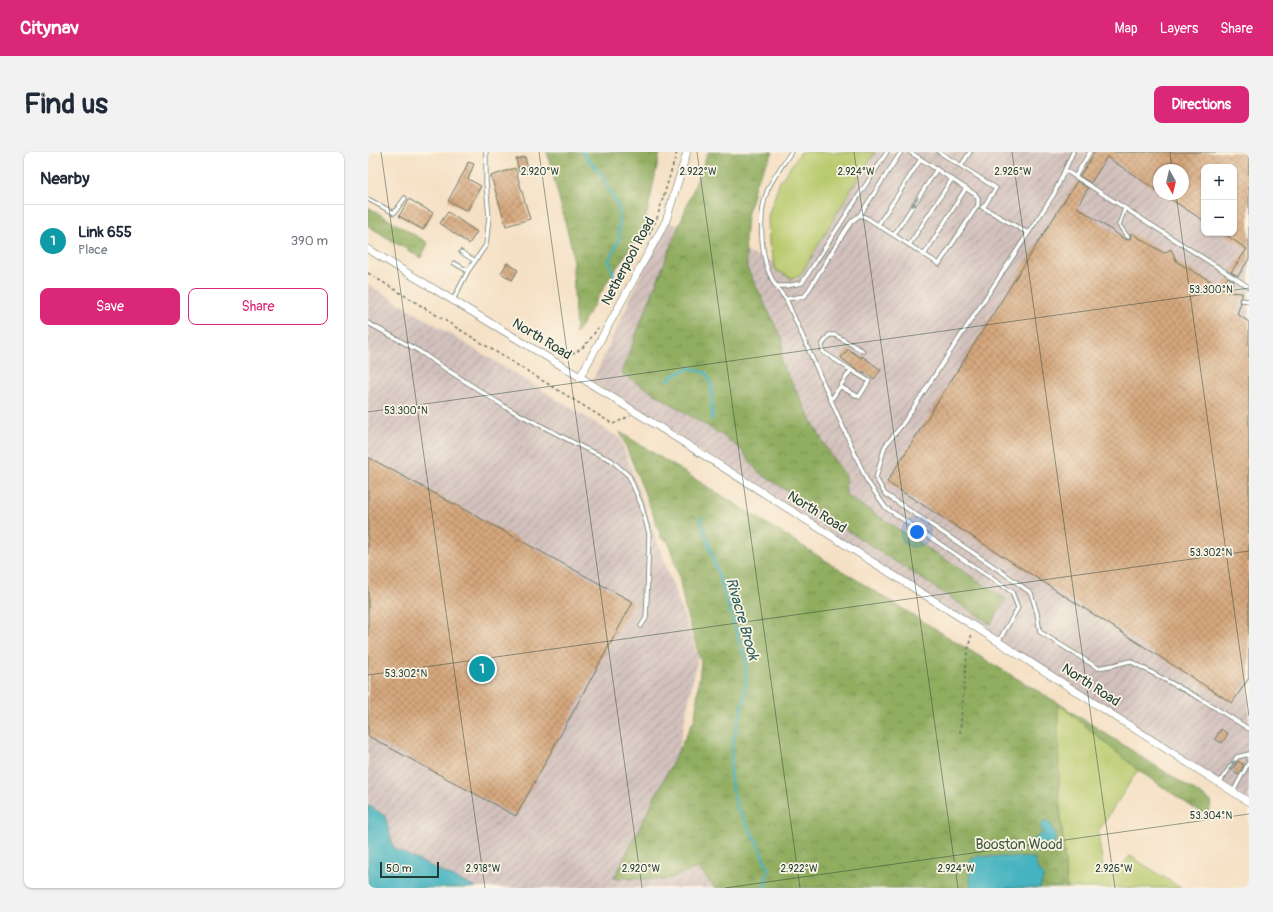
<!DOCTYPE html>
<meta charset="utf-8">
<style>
:root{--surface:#fff;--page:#f2f2f3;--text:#1f2937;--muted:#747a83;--line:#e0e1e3;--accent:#db2777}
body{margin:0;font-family:Pangolin,sans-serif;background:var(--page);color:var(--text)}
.controls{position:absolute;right:12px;top:12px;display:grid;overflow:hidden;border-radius:8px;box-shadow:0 1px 3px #0004}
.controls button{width:36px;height:36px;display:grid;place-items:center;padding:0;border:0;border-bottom:1px solid var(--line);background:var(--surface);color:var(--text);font:20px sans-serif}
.compass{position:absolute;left:785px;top:12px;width:36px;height:36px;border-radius:50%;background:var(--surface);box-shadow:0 1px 3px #0004;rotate:172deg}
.scale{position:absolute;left:12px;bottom:10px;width:59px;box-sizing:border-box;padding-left:4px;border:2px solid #1f3d34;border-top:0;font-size:11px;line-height:14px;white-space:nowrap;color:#1f3d34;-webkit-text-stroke:3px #fcf5e5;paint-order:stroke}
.you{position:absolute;left:549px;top:380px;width:14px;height:14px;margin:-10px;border:3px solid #fff;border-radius:50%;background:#1a73e8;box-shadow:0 0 0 6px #1a73e833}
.badge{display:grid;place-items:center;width:26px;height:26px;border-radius:50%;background:var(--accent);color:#fff;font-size:13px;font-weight:700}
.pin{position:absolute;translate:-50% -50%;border:2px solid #fff;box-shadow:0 1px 4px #0006}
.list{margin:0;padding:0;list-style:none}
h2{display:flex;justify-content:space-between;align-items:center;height:52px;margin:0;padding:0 16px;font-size:17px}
h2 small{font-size:13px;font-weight:400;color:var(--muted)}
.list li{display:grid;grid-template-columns:26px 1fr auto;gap:12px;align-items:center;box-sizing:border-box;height:72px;padding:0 16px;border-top:1px solid var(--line)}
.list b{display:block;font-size:15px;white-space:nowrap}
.list p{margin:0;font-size:13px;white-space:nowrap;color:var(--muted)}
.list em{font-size:13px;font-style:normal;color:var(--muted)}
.actions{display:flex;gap:8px;padding:12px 16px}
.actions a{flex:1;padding:9px 0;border:1px solid var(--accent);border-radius:8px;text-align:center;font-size:14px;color:var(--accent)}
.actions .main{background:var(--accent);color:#fff}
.map{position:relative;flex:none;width:881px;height:736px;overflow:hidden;border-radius:8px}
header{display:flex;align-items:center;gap:24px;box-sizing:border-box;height:56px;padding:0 20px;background:var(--accent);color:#fff}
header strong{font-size:19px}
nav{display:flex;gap:22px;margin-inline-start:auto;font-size:14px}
.intro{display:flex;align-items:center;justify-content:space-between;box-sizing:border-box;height:96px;padding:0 24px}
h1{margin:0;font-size:28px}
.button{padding:10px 18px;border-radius:8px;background:var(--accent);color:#fff;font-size:14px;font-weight:700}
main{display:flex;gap:24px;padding:0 24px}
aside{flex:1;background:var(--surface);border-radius:8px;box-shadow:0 1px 3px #0004}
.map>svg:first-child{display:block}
.industrial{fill:url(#industrial-furrows);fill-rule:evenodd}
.grass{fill:#b7c96c;stroke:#6b8350}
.forest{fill:url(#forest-crowns);stroke:#58754a}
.water{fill:#45b3c0;stroke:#32787a}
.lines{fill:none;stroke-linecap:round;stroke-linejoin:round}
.stream{stroke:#45b3c0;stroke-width:2.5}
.building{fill:url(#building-cross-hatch)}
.lane-casing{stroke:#6a7666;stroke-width:5}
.street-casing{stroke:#6a7666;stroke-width:8}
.path{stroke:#6a7666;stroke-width:1.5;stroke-dasharray:3 3;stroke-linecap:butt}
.lane{stroke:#fff;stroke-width:3.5}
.street{stroke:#fff;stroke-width:7}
.oneway{fill:#8f9e9a}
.ticks{fill:none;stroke:#1f3d34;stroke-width:1;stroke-opacity:0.45}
.labels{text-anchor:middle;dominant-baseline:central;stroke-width:3.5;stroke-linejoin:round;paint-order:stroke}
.street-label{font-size:14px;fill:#1f3d34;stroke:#fcf5e5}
.park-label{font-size:14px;fill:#3d593f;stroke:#fcf5e5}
.water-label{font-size:15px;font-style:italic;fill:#2a605e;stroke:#fcf5e5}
.ticks-label{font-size:10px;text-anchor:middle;fill:#1f3d34;stroke:#fcf5e5;stroke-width:3.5;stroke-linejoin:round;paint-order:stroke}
</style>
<header>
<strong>Citynav</strong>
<nav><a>Map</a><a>Layers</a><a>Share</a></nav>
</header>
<div class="intro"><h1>Find us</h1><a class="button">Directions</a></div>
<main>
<aside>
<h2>Nearby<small></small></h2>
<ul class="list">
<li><span class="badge" style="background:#0f9aa8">1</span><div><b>Link 655</b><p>Place</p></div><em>390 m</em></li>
</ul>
<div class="actions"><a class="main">Save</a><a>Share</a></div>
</aside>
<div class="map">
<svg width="881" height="736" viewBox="0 0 881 736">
<defs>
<pattern id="industrial-furrows" width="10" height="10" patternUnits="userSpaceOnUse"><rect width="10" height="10" fill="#d1c0bc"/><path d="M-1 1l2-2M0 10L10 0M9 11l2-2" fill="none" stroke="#a99d9a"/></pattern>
<pattern id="forest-crowns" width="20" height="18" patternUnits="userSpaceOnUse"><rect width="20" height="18" fill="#91ad60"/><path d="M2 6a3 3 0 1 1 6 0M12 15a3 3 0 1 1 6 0" fill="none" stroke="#768e50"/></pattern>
<pattern id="building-cross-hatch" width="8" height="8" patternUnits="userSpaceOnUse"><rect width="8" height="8" fill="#d5a77d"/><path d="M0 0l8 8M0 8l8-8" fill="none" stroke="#ac8967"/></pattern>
</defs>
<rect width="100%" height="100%" fill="#fcf5e5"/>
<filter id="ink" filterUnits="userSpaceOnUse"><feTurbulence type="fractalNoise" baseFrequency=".025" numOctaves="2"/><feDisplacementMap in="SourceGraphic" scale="8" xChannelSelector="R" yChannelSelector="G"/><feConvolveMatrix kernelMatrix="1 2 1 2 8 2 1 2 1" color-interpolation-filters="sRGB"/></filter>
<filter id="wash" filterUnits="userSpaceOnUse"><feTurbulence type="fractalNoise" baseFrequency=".012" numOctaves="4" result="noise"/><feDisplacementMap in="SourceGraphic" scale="16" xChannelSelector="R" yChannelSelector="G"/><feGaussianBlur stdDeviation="0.9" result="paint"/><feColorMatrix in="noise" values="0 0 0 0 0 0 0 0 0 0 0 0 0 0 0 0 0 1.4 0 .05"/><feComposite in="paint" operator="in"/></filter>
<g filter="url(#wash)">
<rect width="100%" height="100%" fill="#f5e0c4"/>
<g class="industrial">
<path d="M507,0H881V650L224,230L298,69L430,120ZM836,15H866V81H836ZM791,18H815V42H791Z"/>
<polygon points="0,132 252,286 330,504 304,629 353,736 108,736 29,698 25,694 17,664 0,653"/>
</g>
<g class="grass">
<polygon points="433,0 507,0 486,32 432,124 423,126 408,118 401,92 400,64 412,29"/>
<polygon points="690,551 770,618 730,680 735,716 746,723 762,704 813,736 699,736 691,643"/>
</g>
<g class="forest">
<polygon points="179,0 292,0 276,76 241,127 208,182 204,97"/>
<polygon points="340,0 405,0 388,30 379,64 377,88 379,116 415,189 413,210 459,298 477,323 478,343 638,447 623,472 390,320 373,297 354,283 253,221"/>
<polygon points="0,55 60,91 53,106 0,74"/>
<polygon points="252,280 596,495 690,551 844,650 839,665 770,618 690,551 691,643 699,736 347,736 330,716 296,728 246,726 327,566 333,510 317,457 311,424 300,389 293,386 287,367"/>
</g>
<g class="water">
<polygon points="0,653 17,664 25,694 29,698 108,736 0,736"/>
<polygon points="677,669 683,672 688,687 685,693 679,691 677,698 665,700 663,689 675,681 672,674"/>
<polygon points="645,690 653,693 651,701 640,701 636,698"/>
<polygon points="608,704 666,706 670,718 676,723 672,736 603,736 600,712"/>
</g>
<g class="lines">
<g class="stream">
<polyline points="214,0 233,22 251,56 251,88 241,108 249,134"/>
<polyline points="300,228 308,222 323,216 338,221 344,234 344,268"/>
<polyline points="332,365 378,510 377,544 364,593 362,624 369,656 390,692 400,716 397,736"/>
</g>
</g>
<g id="blocks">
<g class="building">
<polygon points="727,0 881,0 881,107 870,124 863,120 879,97 855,81 866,81 866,15 836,15 836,69 795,42 815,42 815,18 791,18 791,40 739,5 723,31 712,24"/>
<polygon points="157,5 160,17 151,20 148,7"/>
<polygon points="100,10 106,12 100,27 113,34 99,59 80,49 97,18"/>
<polygon points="147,16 162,67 138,74 123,24"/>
<polygon points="709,29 720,36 709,55 758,88 762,87 763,85 762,82 763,81 796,101 803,97 809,110 853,135 860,125 866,129 860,140 874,141 874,145 871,147 873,151 869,162 881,170 881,526 864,551 519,330"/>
<polygon points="41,47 65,61 55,78 31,64"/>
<polygon points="80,60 109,80 101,92 72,71"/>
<polygon points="139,111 150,118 144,128 133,121"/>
<polygon points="480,197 493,206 494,204 513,218 506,227 495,219 494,221 473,206"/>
<polygon points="0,305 265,450 148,664 0,584"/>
<polygon points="853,577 860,582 854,591 847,587"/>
<polygon points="870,609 876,613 870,623 864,618"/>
</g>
</g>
</g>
<g filter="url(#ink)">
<use href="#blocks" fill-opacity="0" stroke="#6a7666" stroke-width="1"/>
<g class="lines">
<defs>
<g id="lane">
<path d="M423,0C416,11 406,24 400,37C390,60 392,105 404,127C407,134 413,141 418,147L437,144L477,79L484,69L492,63L499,66L571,112L610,53V46L608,43L542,0"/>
<polyline points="571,0 628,36 615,56"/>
<polyline points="705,0 686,42 534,273 517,294 508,326 517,342 631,418 663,441 669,461 672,480 730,516 746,513 762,509 833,547 881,577"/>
<polyline points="593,14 602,0"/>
<polyline points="697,18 881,135"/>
<polyline points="707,25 722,0"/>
<polyline points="0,47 26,61 37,46"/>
<polyline points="614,55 660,81"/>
<polyline points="757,56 751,73 760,85"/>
<polyline points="492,63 533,0"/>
<polyline points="510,73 553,7"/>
<polyline points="526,83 569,17"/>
<polyline points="541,93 584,27"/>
<polyline points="93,100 107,109"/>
<polyline points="556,103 598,36"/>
<polyline points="86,111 100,119"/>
<polyline points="408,134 418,134 434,131 519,0"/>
<polyline points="418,147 499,329 518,356 644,440 650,456 630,490"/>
<polyline points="85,148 100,119 118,93 121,65 118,31 118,0"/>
<polyline points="874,148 881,149"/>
<polyline points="0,171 51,199 70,212 139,256 216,296 243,308 261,324 273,352 281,382 279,446 278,466 273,474"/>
<polyline points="473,235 491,245 501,229 483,218"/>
<polyline points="463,248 483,218 455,200 454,193 461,183 467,183 495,199"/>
<polyline points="851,631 869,605 881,602"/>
<polyline points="865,640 881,610 881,602"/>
</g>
<g id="street">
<polyline points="0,97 212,225 587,462 881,650"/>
<polyline points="212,225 298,69 319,0"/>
</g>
</defs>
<use href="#lane" class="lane-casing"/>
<use href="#street" class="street-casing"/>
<g class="path">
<polyline points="281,83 289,66 309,0"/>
<polyline points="0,121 245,272 262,264"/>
<path d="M192,204C213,203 219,191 230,176"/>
<polyline points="592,581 598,510 602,488 604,482"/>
</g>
<use href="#lane" class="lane"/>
<use href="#street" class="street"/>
</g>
<defs><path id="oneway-solid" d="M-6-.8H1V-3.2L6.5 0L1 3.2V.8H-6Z"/></defs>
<g class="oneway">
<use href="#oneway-solid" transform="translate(547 50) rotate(123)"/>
<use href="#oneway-solid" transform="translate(864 613) rotate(-55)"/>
</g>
</g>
<path class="ticks" d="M13,0L117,736M171,0L274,736M329,0L432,736M486,0L590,736M644,0L747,736M802,0L804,18M808,42L881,564M0,260L881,136M0,523L881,399M357,736L881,662"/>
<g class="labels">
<g class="street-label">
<text transform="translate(260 109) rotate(-62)">Netherpool Road</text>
<text transform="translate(174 187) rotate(31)">North Road</text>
<text transform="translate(449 360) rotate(32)">North Road</text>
<text transform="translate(723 533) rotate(33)">North Road</text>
</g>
<g class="park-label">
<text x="651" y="692">Booston Wood</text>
</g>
<g class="water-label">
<text transform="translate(374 467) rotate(74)">Rivacre Brook</text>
</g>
</g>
<g class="ticks-label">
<text x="172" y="23">2.920°W</text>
<text x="330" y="23">2.922°W</text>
<text x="488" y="23">2.924°W</text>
<text x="645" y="23">2.926°W</text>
<text x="843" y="141">53.300°N</text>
<text x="38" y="262">53.300°N</text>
<text x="843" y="404">53.302°N</text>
<text x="38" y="525">53.302°N</text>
<text x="843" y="667">53.304°N</text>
<text x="115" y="720">2.918°W</text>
<text x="273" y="720">2.920°W</text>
<text x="431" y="720">2.922°W</text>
<text x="588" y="720">2.924°W</text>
<text x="746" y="720">2.926°W</text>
</g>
</svg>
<div class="controls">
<button>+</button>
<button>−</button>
</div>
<svg class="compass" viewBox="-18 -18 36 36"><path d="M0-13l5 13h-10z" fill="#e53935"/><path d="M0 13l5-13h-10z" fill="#747a83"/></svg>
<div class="scale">50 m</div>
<div class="you"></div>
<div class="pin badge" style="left:114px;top:517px;background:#0f9aa8">1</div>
</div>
</main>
